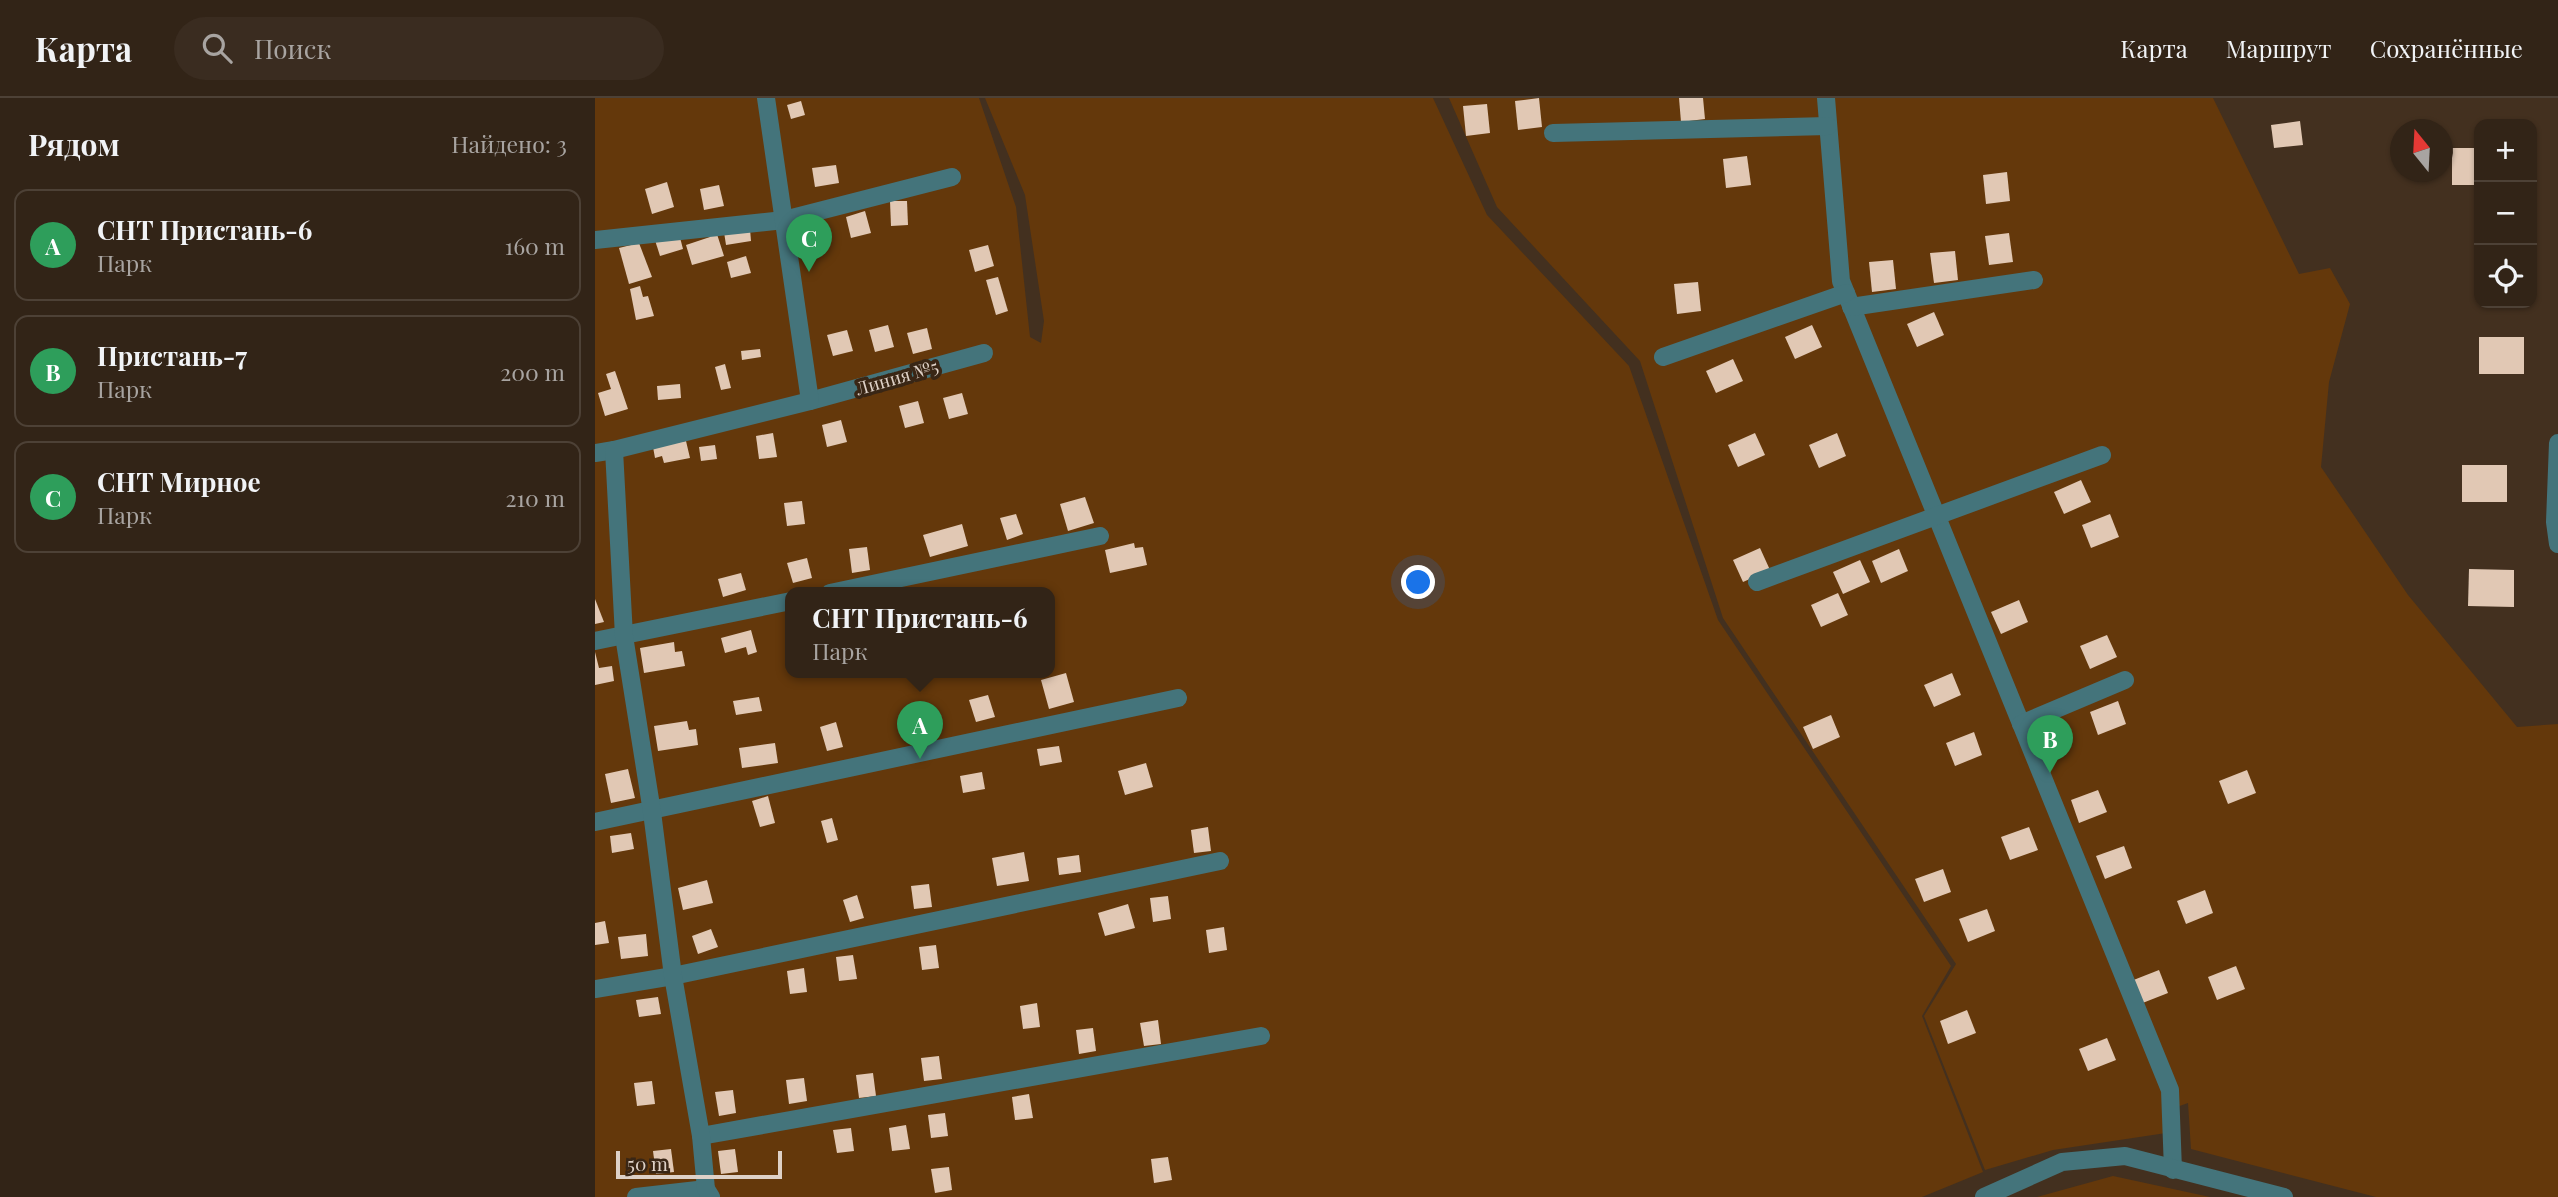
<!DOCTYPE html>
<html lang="ru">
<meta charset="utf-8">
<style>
:root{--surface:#322417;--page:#3a2c20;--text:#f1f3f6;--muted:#a8a4a1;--line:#4d4136;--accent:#53cbdb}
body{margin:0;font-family:"Playfair Display",serif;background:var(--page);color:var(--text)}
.controls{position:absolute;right:21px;top:21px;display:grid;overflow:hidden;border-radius:14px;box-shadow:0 2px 5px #0004}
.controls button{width:63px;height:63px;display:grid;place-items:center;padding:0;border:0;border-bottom:2px solid var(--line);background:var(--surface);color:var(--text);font:35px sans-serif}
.compass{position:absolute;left:1795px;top:21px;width:63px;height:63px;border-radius:50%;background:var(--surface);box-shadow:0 2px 5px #0004;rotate:342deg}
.scale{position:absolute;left:21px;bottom:18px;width:166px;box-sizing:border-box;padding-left:7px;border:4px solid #ded1c7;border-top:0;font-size:19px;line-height:24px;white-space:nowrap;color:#ded1c7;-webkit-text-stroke:5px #392615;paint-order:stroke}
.you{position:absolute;left:824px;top:485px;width:24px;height:24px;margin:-18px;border:5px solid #fff;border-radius:50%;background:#1a73e8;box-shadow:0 0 0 10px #1a73e833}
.badge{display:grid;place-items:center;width:46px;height:46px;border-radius:50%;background:var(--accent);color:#fff;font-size:23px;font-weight:700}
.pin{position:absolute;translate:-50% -58px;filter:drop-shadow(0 2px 4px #0008)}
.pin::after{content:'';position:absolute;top:37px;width:24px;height:21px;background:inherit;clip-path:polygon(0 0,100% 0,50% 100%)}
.popup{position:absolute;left:190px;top:489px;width:270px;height:91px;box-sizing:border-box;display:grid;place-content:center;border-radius:14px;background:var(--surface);filter:drop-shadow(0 2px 5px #0005);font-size:23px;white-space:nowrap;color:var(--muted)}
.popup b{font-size:26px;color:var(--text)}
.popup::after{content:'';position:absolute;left:50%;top:100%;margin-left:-14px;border:14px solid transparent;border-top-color:var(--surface)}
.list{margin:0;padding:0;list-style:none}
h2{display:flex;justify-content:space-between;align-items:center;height:91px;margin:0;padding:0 28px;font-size:30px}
h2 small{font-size:23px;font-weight:400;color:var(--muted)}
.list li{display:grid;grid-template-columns:46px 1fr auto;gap:21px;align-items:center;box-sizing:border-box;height:112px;margin:0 14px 14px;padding:0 14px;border:2px solid var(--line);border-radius:14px}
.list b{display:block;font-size:26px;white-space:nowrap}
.list p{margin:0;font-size:23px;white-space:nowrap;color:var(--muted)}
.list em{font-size:23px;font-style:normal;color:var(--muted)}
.icon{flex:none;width:38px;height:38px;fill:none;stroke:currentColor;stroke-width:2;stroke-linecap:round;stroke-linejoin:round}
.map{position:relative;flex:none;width:1963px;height:1099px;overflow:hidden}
header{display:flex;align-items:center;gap:42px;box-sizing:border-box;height:98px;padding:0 35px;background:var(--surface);border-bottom:2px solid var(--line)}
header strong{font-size:33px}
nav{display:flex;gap:38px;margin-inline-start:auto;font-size:24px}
.search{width:490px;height:63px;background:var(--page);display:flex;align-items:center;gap:18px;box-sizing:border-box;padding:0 24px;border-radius:38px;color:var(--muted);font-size:26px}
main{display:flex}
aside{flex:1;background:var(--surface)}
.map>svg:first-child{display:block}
.green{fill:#64380b;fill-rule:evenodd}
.building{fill:#e1c8b4}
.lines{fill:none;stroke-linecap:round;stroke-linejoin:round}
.minor{stroke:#44747b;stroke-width:18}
.labels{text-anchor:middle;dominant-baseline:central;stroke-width:7;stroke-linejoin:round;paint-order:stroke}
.street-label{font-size:18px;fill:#ded1c7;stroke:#392615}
</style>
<header>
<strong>Карта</strong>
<div class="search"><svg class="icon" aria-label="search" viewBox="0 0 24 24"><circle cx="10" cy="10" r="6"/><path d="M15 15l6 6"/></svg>Поиск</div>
<nav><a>Карта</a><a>Маршрут</a><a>Сохранённые</a></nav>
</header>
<main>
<aside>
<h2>Рядом<small>Найдено: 3</small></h2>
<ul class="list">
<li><span class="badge" style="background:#2e9e5b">A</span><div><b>СНТ Пристань-6</b><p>Парк</p></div><em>160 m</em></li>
<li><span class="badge" style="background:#2e9e5b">B</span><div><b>Пристань-7</b><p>Парк</p></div><em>200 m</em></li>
<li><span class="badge" style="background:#2e9e5b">C</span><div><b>СНТ Мирное</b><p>Парк</p></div><em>210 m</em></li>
</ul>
</aside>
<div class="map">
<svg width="1963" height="1099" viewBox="0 0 1963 1099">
<rect width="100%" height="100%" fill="#43301f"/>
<g class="green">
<path d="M0,0H384L421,109L435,239L446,245L449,223L430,97L390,0H838L892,117L1034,268L1123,522L1356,868L1327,918L1388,1074L1327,1099H0ZM196,495H454V575H196Z"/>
<polygon points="854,0 1618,0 1704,176 1735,170 1755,206 1734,284 1726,369 1813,497 1922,629 1963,626 1963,1099 1781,1099 1596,1051 1593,1005 1579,1010 1571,1035 1458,1052 1390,1072 1329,918 1361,866 1128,520 1045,263 902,109"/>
<polygon points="1518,1078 1615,1099 1442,1099"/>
</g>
<g class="building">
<polygon points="944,0 947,29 923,32 920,3"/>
<polygon points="1084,0 1108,0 1110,21 1086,24"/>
<polygon points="206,3 210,17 196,21 192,7"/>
<polygon points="892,6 895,35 871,38 868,8"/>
<polygon points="1705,23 1708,47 1679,50 1676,27"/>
<rect x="1857" y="50" width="27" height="37"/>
<polygon points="1152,58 1156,87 1131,90 1128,61"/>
<polygon points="241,67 244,85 220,89 217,70"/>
<polygon points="1412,74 1415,103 1391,106 1388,77"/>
<polygon points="72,84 79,109 57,116 50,91"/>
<polygon points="124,87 129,108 109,112 105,91"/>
<polygon points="295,103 312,103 313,127 296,128"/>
<polygon points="270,113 276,135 256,140 251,119"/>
<polygon points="155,131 156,143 131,147 129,134"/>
<polygon points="83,132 88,151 65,158 59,139"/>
<polygon points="121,133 129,158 97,167 91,147 115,139 114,136"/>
<polygon points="1414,135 1418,164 1394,167 1390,138"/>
<polygon points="44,145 57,179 34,186 24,150"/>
<polygon points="393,147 399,168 380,174 374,152"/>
<polygon points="1360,153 1363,182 1339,185 1335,155"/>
<polygon points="151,158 156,175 136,180 132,164"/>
<polygon points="1298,162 1301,191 1277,194 1274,164"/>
<polygon points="403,179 413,213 401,217 391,182"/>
<polygon points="1103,184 1106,213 1082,216 1079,186"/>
<polygon points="45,188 48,199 53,198 59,218 41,222 35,191"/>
<polygon points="1339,214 1349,237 1322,249 1312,226"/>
<polygon points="293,227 299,249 280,254 274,232"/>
<polygon points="1217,227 1227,249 1200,261 1190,239"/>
<polygon points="332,230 337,251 318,256 312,235"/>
<polygon points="252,232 258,253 238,258 232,237"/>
<rect x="1884" y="239" width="45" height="37"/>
<polygon points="165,251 166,259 147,262 146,253"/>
<polygon points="1138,261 1148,283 1121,295 1111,273"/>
<polygon points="130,266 136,290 126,292 120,269"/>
<polygon points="20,273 33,311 10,318 3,295 16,291 11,276"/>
<polygon points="85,286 86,300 63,302 62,288"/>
<polygon points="367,295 373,316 354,321 348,300"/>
<polygon points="323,303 329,325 310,330 304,308"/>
<polygon points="246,322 252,344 232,349 227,327"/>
<polygon points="178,335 182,359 164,361 161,338"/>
<polygon points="1160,335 1170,357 1143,369 1133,347"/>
<polygon points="1242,335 1251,358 1224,370 1214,347"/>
<polygon points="91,343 95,360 69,365 67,358 60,360 58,349"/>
<polygon points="120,347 122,361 106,363 104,349"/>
<rect x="1867" y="367" width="45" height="37"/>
<polygon points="1486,382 1496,404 1469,416 1459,394"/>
<polygon points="490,399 499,425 473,433 465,406"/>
<polygon points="207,403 210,426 192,428 189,405"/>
<polygon points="421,416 428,436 412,442 405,420"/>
<polygon points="1515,416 1524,439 1496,450 1487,427"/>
<polygon points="367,426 373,448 335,459 328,437"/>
<polygon points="539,445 540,450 548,449 552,467 515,475 510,452"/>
<polygon points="272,449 275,472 257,475 254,451"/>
<polygon points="1165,450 1175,472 1148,484 1138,462"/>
<polygon points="1304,451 1313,473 1286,485 1277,463"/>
<polygon points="212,460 217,480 198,485 192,465"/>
<polygon points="1265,462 1275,484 1248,496 1238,474"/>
<polygon points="1874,471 1919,472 1919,509 1873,508"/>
<polygon points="146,475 151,492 128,499 123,481"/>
<polygon points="1243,495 1253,517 1226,529 1216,507"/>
<polygon points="0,501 9,524 0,526"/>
<polygon points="1424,502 1433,524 1406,536 1396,514"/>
<polygon points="156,532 162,554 153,557 151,549 130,555 126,540"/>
<polygon points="1512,537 1522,559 1495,571 1485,548"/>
<polygon points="79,544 80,554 87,553 90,568 49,575 45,550"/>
<polygon points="0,554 4,570 17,568 19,583 0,587"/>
<polygon points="471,575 479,604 454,611 446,582"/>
<polygon points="1357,575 1366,597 1339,609 1329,587"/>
<polygon points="393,597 400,619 381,624 374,602"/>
<polygon points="164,599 167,613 141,617 138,603"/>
<polygon points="1523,603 1531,626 1503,637 1495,614"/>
<polygon points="324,611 330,632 314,637 308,616"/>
<polygon points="1236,617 1245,639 1218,651 1208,629"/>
<polygon points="92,623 94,632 101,631 103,647 63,653 59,628"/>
<polygon points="241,624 248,649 232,653 225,629"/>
<polygon points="1379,634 1387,657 1360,668 1351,645"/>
<polygon points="180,645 183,665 147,670 144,650"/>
<polygon points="464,648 467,664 445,668 442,651"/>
<polygon points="551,665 558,689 530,697 523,673"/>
<polygon points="33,671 40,700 16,705 10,676"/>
<polygon points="1652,672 1661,695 1633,706 1624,683"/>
<polygon points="387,674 390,691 368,695 365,678"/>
<polygon points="1503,692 1512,714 1484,725 1476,702"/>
<polygon points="173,698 180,725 165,729 157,703"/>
<polygon points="237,720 243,742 232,745 226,723"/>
<polygon points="613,729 616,753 599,755 596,732"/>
<polygon points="1434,729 1443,752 1415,762 1406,739"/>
<polygon points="36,735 39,751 17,755 15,738"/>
<polygon points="1529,748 1537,770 1510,781 1501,758"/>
<polygon points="429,754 434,783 402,788 397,760"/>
<polygon points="484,757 486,774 464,777 462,760"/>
<polygon points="1348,771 1356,794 1329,804 1320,781"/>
<polygon points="112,782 118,805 88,812 83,790"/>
<polygon points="334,786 337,809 319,811 316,788"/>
<polygon points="1610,792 1618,815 1591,826 1582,803"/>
<polygon points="262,797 269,820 255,824 248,802"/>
<polygon points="573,798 576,821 558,824 555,800"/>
<polygon points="533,806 540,830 510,838 503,815"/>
<polygon points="1392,811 1400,833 1373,844 1364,821"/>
<polygon points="10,823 14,845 0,847 0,825"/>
<polygon points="629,829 632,852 614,855 611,832"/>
<polygon points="116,831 123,849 103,856 97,838"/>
<polygon points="51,836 53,858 26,861 23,839"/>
<polygon points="341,847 344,870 327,872 324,849"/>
<polygon points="258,857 262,881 244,883 241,859"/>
<polygon points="1641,868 1650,891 1622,902 1613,879"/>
<polygon points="209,870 212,894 195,896 192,873"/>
<polygon points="1564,872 1573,895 1545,906 1536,883"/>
<polygon points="63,899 66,916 44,919 41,902"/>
<polygon points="442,905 445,929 428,931 425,908"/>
<polygon points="1372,912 1381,935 1353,946 1345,923"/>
<polygon points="563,922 566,946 549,948 545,925"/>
<polygon points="498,930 501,953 484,956 481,932"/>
<polygon points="1512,940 1521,962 1493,973 1484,951"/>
<polygon points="344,958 347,981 329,983 326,960"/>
<polygon points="278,975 281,998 264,1000 261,977"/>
<polygon points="209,980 212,1003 194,1006 191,982"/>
<polygon points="57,983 60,1006 42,1008 39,985"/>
<polygon points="138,992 141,1015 124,1018 120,994"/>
<polygon points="434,996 438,1020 420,1022 417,999"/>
<polygon points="350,1015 353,1038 336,1040 333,1017"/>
<polygon points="311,1027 315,1051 297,1053 294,1030"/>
<polygon points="256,1030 259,1053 242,1055 238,1032"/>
<polygon points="76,1051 79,1074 61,1076 58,1053"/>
<polygon points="140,1051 143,1074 126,1076 123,1053"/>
<polygon points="573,1059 577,1082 559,1085 556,1061"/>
<polygon points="354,1069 357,1092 340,1095 336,1071"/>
</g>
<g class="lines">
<g class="minor">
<polyline points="1231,0 1246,183 1575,992 1578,1072"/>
<polyline points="958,35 1233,28"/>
<polyline points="0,142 189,122 357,79"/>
<polyline points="1256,209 1439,182"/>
<polyline points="1068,259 1251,195"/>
<polyline points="215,303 389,255"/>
<polyline points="1963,345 1960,424 1963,446"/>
<polyline points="0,355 19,352"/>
<polyline points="1162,484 1507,357"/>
<polyline points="235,495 505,438"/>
<polyline points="0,543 196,503"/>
<polyline points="1426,626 1530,582"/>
<polyline points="0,724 583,600"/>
<polyline points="0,891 78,878 625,763"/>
<polyline points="106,1038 666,938"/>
<polyline points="41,1099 111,1091"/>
<polyline points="116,1099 111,1091 106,1038 78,878 57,714 29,538 19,352 215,303 171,0"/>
<polyline points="1389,1099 1467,1064 1530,1058 1689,1099"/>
</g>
</g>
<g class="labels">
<g class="street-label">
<text transform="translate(302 279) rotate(-16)">Линия №5</text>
</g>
</g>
</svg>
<div class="controls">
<button>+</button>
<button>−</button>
<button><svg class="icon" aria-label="locate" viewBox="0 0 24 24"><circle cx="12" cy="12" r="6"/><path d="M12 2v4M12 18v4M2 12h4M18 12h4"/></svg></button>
</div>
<svg class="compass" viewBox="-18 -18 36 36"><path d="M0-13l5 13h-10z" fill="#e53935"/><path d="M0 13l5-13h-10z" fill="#a8a4a1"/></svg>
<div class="scale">50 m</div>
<div class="you"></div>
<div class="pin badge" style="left:325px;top:661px;background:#2e9e5b">A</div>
<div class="popup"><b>СНТ Пристань-6</b>Парк</div>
<div class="pin badge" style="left:1455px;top:675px;background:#2e9e5b">B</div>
<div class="pin badge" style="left:214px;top:174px;background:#2e9e5b">C</div>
</div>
</main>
